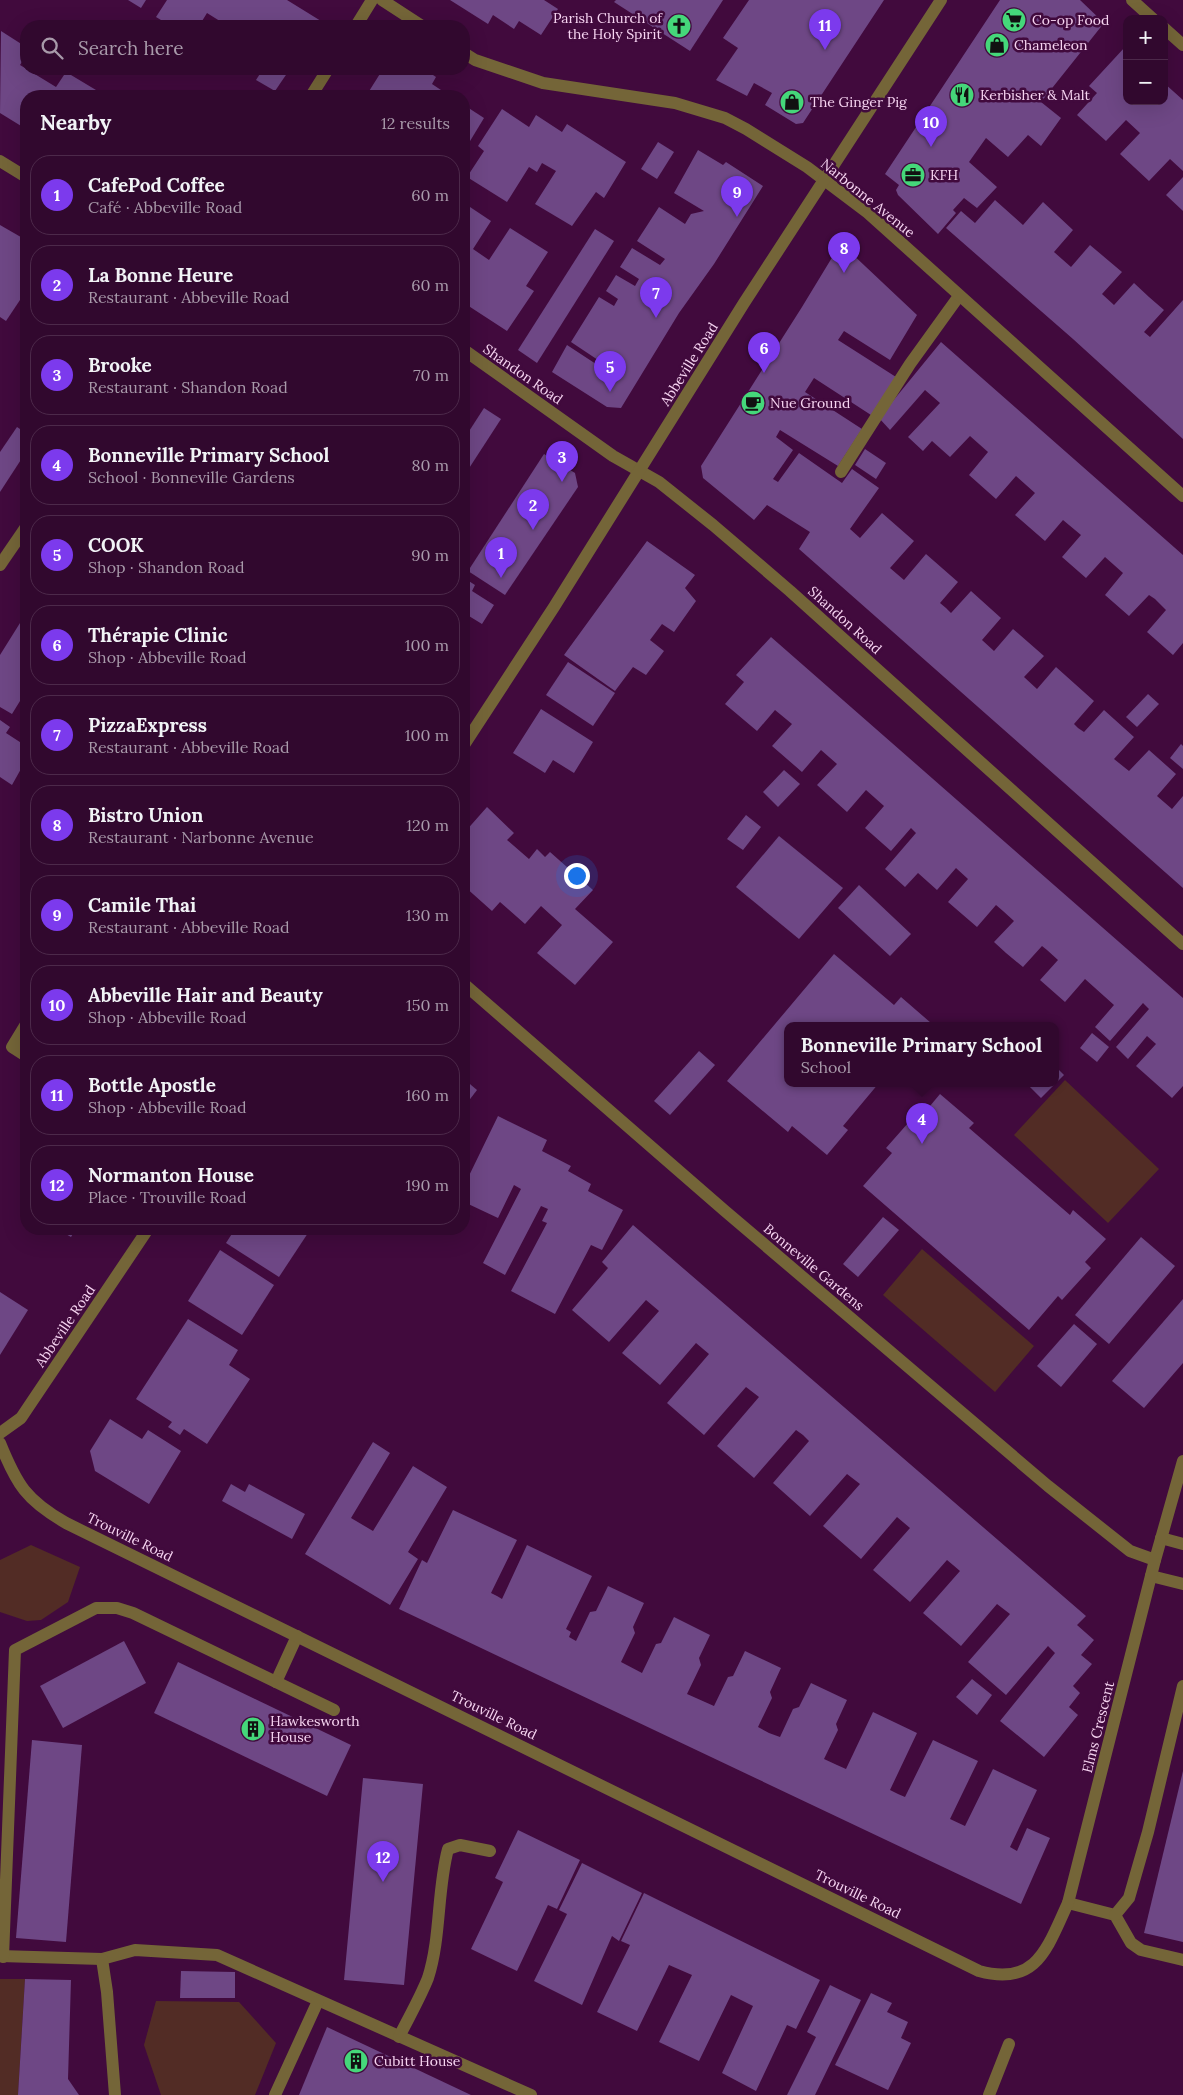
<!DOCTYPE html>
<meta charset="utf-8">
<style>
:root{--surface:#31082e;--page:#3d163a;--text:#f1f3f6;--muted:#a89aaa;--line:#4c294a;--accent:#7c3aed}
body{margin:0;font-family:Lora,serif;background:var(--page);color:var(--text)}
.controls{position:absolute;right:15px;top:15px;display:grid;overflow:hidden;border-radius:10px;box-shadow:0 5px 20px #0002}
.controls button{width:45px;height:45px;display:grid;place-items:center;padding:0;border:0;border-bottom:1px solid var(--line);background:var(--surface);color:var(--text);font:25px sans-serif}
.you{position:absolute;left:576px;top:875px;width:18px;height:18px;margin:-12px;border:4px solid #fff;border-radius:50%;background:#1a73e8;box-shadow:0 0 0 8px #1a73e833}
.badge{display:grid;place-items:center;width:32px;height:32px;border-radius:50%;background:var(--accent);color:#fff;font-size:16px;font-weight:700}
.pin{position:absolute;translate:-50% -41px;filter:drop-shadow(0 1px 2px #0008)}
.pin::after{content:'';position:absolute;top:26px;width:18px;height:15px;background:inherit;clip-path:polygon(0 0,100% 0,50% 100%)}
.popup{position:absolute;left:784px;top:1022px;width:275px;height:65px;box-sizing:border-box;display:grid;place-content:center;border-radius:10px;background:var(--surface);filter:drop-shadow(0 1px 4px #0005);font-size:16px;white-space:nowrap;color:var(--muted)}
.popup b{font-size:19px;color:var(--text)}
.popup::after{content:'';position:absolute;left:50%;top:100%;margin-left:-10px;border:10px solid transparent;border-top-color:var(--surface)}
.list{margin:0;padding:0;list-style:none}
h2{display:flex;justify-content:space-between;align-items:center;height:65px;margin:0;padding:0 20px;font-size:21px}
h2 small{font-size:16px;font-weight:400;color:var(--muted)}
.list li{display:grid;grid-template-columns:32px 1fr auto;gap:15px;align-items:center;box-sizing:border-box;height:80px;margin:0 10px 10px;padding:0 10px;border:1px solid var(--line);border-radius:20px}
.list b{display:block;font-size:19px;white-space:nowrap}
.list p{margin:0;font-size:16px;white-space:nowrap;color:var(--muted)}
.list em{font-size:16px;font-style:normal;color:var(--muted)}
.icon{flex:none;width:28px;height:28px;fill:none;stroke:currentColor;stroke-width:2;stroke-linecap:round;stroke-linejoin:round}
.map{position:relative;flex:none;width:1183px;height:2095px;overflow:hidden}
.search{position:absolute;background:var(--surface);box-shadow:0 5px 20px #0002;left:20px;top:20px;width:450px;height:55px;display:flex;align-items:center;gap:12px;box-sizing:border-box;padding:0 18px;border-radius:20px;color:var(--muted);font-size:19px}
.panel{position:absolute;background:var(--surface);box-shadow:0 5px 20px #0002;left:20px;top:90px;width:450px;height:1145px;border-radius:20px}
.map>svg:first-child{display:block}
.green{fill:#522c25}
.building{fill:#6e4785}
.lines{fill:none;stroke-linecap:round;stroke-linejoin:round}
.service{stroke:#746538;stroke-width:12}
.minor{stroke:#746538;stroke-width:12}
.tertiary{stroke:#746538;stroke-width:12}
.labels{text-anchor:middle;dominant-baseline:central;stroke-width:5;stroke-linejoin:round;paint-order:stroke}
.poi-label{font-size:14px;fill:#f7d5f2;stroke:#410a3d;text-anchor:start}
.street-label{font-size:14px;fill:#f7d5f2;stroke:#410a3d}
</style>
<div class="map">
<svg width="1183" height="2095" viewBox="0 0 1183 2095">
<rect width="100%" height="100%" fill="#410a3d"/>
<g class="green">
<polygon points="1065,1080 1159,1169 1108,1223 1014,1135"/>
<polygon points="922,1249 1034,1346 995,1392 883,1295"/>
<polygon points="31,1545 80,1567 68,1602 41,1620 27,1621 0,1612 0,1560"/>
<polygon points="0,1979 25,1979 18,2095 0,2095"/>
<polygon points="156,2001 239,2002 276,2043 255,2095 161,2095 144,2045"/>
</g>
<g class="building">
<polygon points="128,0 146,0 141,8"/>
<polygon points="167,0 287,0 321,21 318,26 221,26 223,23 207,13 199,26 171,26 156,17"/>
<polygon points="450,0 544,0 558,9 541,35 519,21 514,29 493,15 488,24"/>
<polygon points="616,0 723,0 690,51 614,2"/>
<polygon points="749,0 884,0 803,123 796,124 765,105 772,93 754,83 747,96 716,80 738,48 723,38"/>
<polygon points="1000,0 1080,0 1104,23 1041,102 1061,118 1041,146 1028,135 1008,157 986,138 969,162 997,187 977,208 964,198 953,210 956,213 938,234 898,195 896,190 899,185 885,174"/>
<polygon points="1,31 26,47 26,55 20,65 56,87 66,72 96,90 92,96 26,96 26,129 0,113"/>
<polygon points="1125,47 1127,48 1127,101 1164,101 1164,83 1183,100 1183,171 1170,159 1149,181 1120,154 1140,133 1126,120 1106,141 1077,115 1097,93 1089,86"/>
<polygon points="263,69 290,69 275,91 256,80"/>
<polygon points="383,69 424,69 436,77 432,84 450,96 366,96"/>
<polygon points="100,90 110,96 96,96"/>
<polygon points="464,105 484,118 464,151"/>
<polygon points="502,109 529,127 536,115 562,132 567,124 626,162 604,198 596,192 572,226 535,204 556,171 542,163 537,172 529,167 507,202 467,177 484,151 478,146"/>
<polygon points="658,142 674,152 657,179 641,169"/>
<polygon points="698,150 723,165 726,162 763,186 714,264 679,313 621,408 607,407 552,372 567,345 596,364 598,360 571,342 599,297 614,306 618,299 606,291 616,275 635,286 639,279 620,267 632,248 660,265 665,259 637,241 659,207 685,224 691,214 704,211 674,193"/>
<polygon points="1183,177 1183,211 1166,195"/>
<polygon points="995,200 1023,225 1043,202 1073,230 1054,252 1071,267 1090,245 1122,272 1102,294 1114,305 1134,283 1149,297 1164,310 1144,332 1150,337 1183,300 1183,439 1073,339 946,228 961,211 975,223"/>
<polygon points="464,203 491,221 473,249 489,260 510,228 548,252 526,286 534,291 507,331 464,303"/>
<polygon points="0,225 26,240 26,291 6,321 0,317"/>
<polygon points="595,229 614,241 537,363 518,350"/>
<polygon points="848,250 917,315 890,360 844,331 838,340 896,377 871,415 814,378 805,392 862,429 838,466 780,430 776,437 793,450 773,479 778,482 799,453 842,483 852,469 879,488 850,529 860,538 882,513 914,541 890,568 904,580 926,554 958,582 940,603 946,608 951,613 971,591 1001,618 982,640 994,651 1013,629 1044,656 1024,677 1037,689 1056,667 1094,701 1074,724 1078,728 1084,732 1104,710 1134,737 1114,759 1129,771 1149,750 1176,774 1157,796 1172,809 1183,796 1183,888 799,549 810,532 767,505 754,520 703,478 701,466 802,307 836,251"/>
<polygon points="941,342 1183,555 1183,643 1173,655 1147,632 1166,610 1155,599 1149,595 1129,616 1105,595 1123,573 1105,557 1086,578 1062,557 1081,535 1063,520 1045,541 1015,515 1035,493 1016,476 996,499 969,475 988,452 970,436 950,457 932,441 923,451 908,437 940,403 925,390 890,430 879,418"/>
<polygon points="484,408 501,419 464,476 464,439"/>
<polygon points="17,427 26,433 26,452 0,492 0,452"/>
<polygon points="865,449 886,463 876,479 855,465"/>
<polygon points="544,454 575,473 578,487 505,595 468,571"/>
<polygon points="647,541 695,575 685,588 696,601 674,632 662,624 650,640 664,651 646,675 633,667 615,691 564,655"/>
<polygon points="464,578 475,585 472,591 494,605 482,624 464,613"/>
<polygon points="20,623 26,627 26,704 20,701 12,714 0,707 0,655"/>
<polygon points="771,637 1183,998 1183,1086 1172,1098 1136,1066 1156,1044 1147,1036 1128,1059 1116,1047 1149,1009 1143,1003 1110,1041 1095,1027 1114,1005 1085,979 1065,1002 1040,980 1058,960 1047,950 1042,946 1023,967 1006,953 994,942 1014,921 1003,911 996,905 977,927 948,902 968,879 956,868 937,890 918,873 905,887 885,869 916,833 911,828 891,851 865,828 884,806 866,790 847,812 817,785 837,764 821,750 802,772 772,746 792,724 775,710 757,731 725,704 744,682 736,675"/>
<polygon points="568,662 615,693 593,726 546,695"/>
<polygon points="1148,694 1159,704 1137,727 1126,717"/>
<polygon points="541,709 593,742 574,773 553,760 545,773 513,753"/>
<polygon points="0,720 10,727 6,733 26,746 26,760 12,785 0,777"/>
<polygon points="1181,744 1183,746 1183,769 1170,758"/>
<polygon points="784,770 800,784 778,807 763,792"/>
<polygon points="487,807 514,833 507,840 529,859 537,849 545,857 550,852 593,890 575,909 613,942 575,985 537,953 562,925 541,906 525,924 500,902 492,911 464,886 464,833"/>
<polygon points="746,815 761,827 743,850 727,839"/>
<polygon points="779,836 843,888 799,939 736,887"/>
<polygon points="859,885 911,934 890,956 838,908"/>
<polygon points="834,954 894,1005 901,997 931,1023 928,1025 788,1025 788,1083 879,1083 843,1126 848,1130 827,1155 792,1126 788,1132 727,1081"/>
<polygon points="1092,1033 1109,1047 1097,1062 1080,1048"/>
<polygon points="699,1051 715,1065 670,1115 654,1101"/>
<polygon points="1056,1067 1064,1075 1041,1098 1026,1083 1056,1083"/>
<polygon points="464,1079 477,1090 464,1107"/>
<polygon points="940,1094 974,1123 969,1128 1070,1215 1073,1210 1106,1239 1085,1262 1091,1268 1062,1300 1058,1296 1029,1330 863,1186 892,1153 886,1148 916,1114 920,1118"/>
<polygon points="498,1116 547,1140 542,1151 571,1166 568,1171 591,1184 588,1191 623,1210 602,1250 591,1245 555,1314 511,1291 547,1223 542,1221 548,1209 541,1206 505,1275 483,1263 521,1189 514,1185 498,1218 464,1202 464,1186"/>
<polygon points="883,1217 899,1230 858,1277 843,1264"/>
<polygon points="633,1225 1086,1616 1077,1625 1094,1640 1081,1655 1092,1664 1073,1686 1080,1693 1069,1707 1078,1715 1044,1757 1000,1721 1055,1653 1048,1646 1006,1695 968,1662 1010,1614 997,1604 961,1646 923,1613 960,1571 953,1565 947,1560 910,1602 873,1570 910,1528 897,1517 861,1559 823,1526 860,1484 847,1474 810,1516 773,1483 809,1441 803,1435 796,1430 754,1478 717,1446 759,1397 746,1387 704,1435 667,1403 709,1354 696,1343 660,1385 622,1353 659,1311 646,1300 609,1342 572,1310 608,1268 602,1262"/>
<polygon points="57,1229 76,1229 71,1237"/>
<polygon points="235,1229 302,1229 308,1233 279,1277 226,1243"/>
<polygon points="1141,1237 1175,1266 1109,1344 1075,1315"/>
<polygon points="220,1250 274,1285 242,1335 188,1301"/>
<polygon points="0,1292 28,1310 0,1355"/>
<polygon points="1183,1299 1183,1363 1144,1408 1112,1381"/>
<polygon points="188,1319 238,1350 229,1365 250,1379 207,1444 184,1429 180,1435 168,1427 172,1422 136,1399"/>
<polygon points="1074,1324 1097,1344 1061,1387 1037,1366"/>
<polygon points="110,1419 142,1439 148,1430 181,1451 149,1504 95,1471 90,1451"/>
<polygon points="373,1442 390,1453 351,1518 373,1531 413,1466 447,1487 408,1552 418,1559 390,1605 305,1554"/>
<polygon points="231,1484 245,1492 249,1484 305,1514 292,1539 222,1501"/>
<polygon points="453,1510 517,1540 491,1593 497,1596 502,1599 527,1545 592,1576 566,1629 571,1632 569,1637 576,1641 590,1612 596,1611 608,1586 644,1603 633,1627 635,1633 621,1662 642,1673 656,1644 661,1643 674,1617 710,1635 699,1658 701,1665 687,1694 714,1706 728,1677 733,1676 745,1651 781,1668 770,1692 772,1698 758,1727 769,1733 780,1737 793,1709 799,1707 811,1683 847,1700 836,1724 838,1730 824,1759 837,1765 846,1769 873,1712 917,1733 890,1790 898,1794 905,1797 933,1740 978,1761 950,1819 965,1826 993,1769 1037,1790 1010,1847 1017,1851 1027,1828 1050,1838 1021,1904 399,1609 422,1560 427,1563"/>
<polygon points="124,1641 146,1683 63,1728 40,1686"/>
<polygon points="178,1662 351,1745 327,1796 154,1713"/>
<polygon points="972,1679 992,1695 977,1715 956,1697"/>
<polygon points="32,1740 82,1745 66,1942 16,1938"/>
<polygon points="1183,1771 1183,1942 1144,1933"/>
<polygon points="363,1778 423,1784 404,1985 344,1980"/>
<polygon points="518,1830 580,1860 557,1909 548,1905 517,1971 471,1949 503,1882 495,1878"/>
<polygon points="582,1863 642,1893 619,1941 612,1936 582,2005 534,1981 567,1914 559,1910"/>
<polygon points="644,1893 820,1980 796,2029 787,2025 756,2091 722,2073 753,2006 731,1995 699,2061 659,2042 692,1975 669,1965 637,2031 597,2012 630,1945 621,1941"/>
<polygon points="181,1971 235,1972 235,1998 180,1998"/>
<polygon points="25,1979 71,1980 68,2079 79,2095 18,2095"/>
<polygon points="830,1985 861,2000 815,2095 787,2095 816,2037 807,2032"/>
<polygon points="871,1993 892,2003 887,2012 908,2022 901,2038 911,2043 888,2090 835,2065"/>
<polygon points="327,2027 471,2095 299,2095"/>
</g>
<g class="lines">
<g class="service">
<polyline points="841,472 910,364 959,296"/>
<polyline points="1161,1538 1183,1544"/>
<polyline points="1151,1576 1183,1584"/>
<polyline points="276,1682 297,1636"/>
<polyline points="1068,1903 1115,1915 1131,1943 1141,1950 1183,1960"/>
<polyline points="1115,1915 1129,1898 1148,1832 1183,1686"/>
<polyline points="0,1956 102,1959 135,1950 217,1955 531,2095"/>
<polyline points="3,1957 15,1650 96,1608 117,1608 133,1613 334,1710"/>
<polyline points="102,1959 107,1992 115,2095"/>
<path d="M399,2037C409,2017 420,1998 428,1978C441,1938 437,1890 448,1849L460,1845L490,1851"/>
<polyline points="275,2095 318,2001"/>
<polyline points="989,2095 1009,2044"/>
</g>
<g class="minor">
<polyline points="382,0 422,26"/>
<polyline points="1132,0 1153,19"/>
<polyline points="356,26 372,0"/>
<polyline points="1164,28 1183,45"/>
<polyline points="464,53 475,60 543,83 675,103 725,118 746,129 807,167 868,213 1183,496"/>
<polyline points="311,96 328,69"/>
<polyline points="0,161 26,177"/>
<polyline points="464,350 613,456 659,482 713,525 790,591 1183,944"/>
<polyline points="0,565 26,527"/>
<polyline points="464,984 725,1211 1048,1486 1130,1551 1155,1560"/>
<polyline points="26,1024 12,1047 26,1056"/>
<path d="M0,1443C17,1485 26,1500 66,1523L979,1971C1037,1987 1047,1948 1068,1903L1155,1560L1183,1461"/>
</g>
<g class="tertiary">
<polyline points="464,745 554,607 744,303 941,0"/>
<polyline points="0,1433 21,1418 27,1409 148,1229"/>
</g>
</g>
<defs>
<symbol id="supermarket-disc" viewBox="-11 -11 22 22"><circle r="9.5" fill="#45d77a" stroke="#410a3d"/><path d="M-6-5.5h2.5l.6 2H6L4.5 2H-2.5L-4.4-4H-6ZM-1.5 3.2a1.3 1.3 0 1 0 .1 0ZM3 3.2a1.3 1.3 0 1 0 .1 0Z" fill="#111"/></symbol>
<symbol id="church-disc" viewBox="-11 -11 22 22"><circle r="9.5" fill="#45d77a" stroke="#410a3d"/><path d="M-1.2-6h2.4v3.5h3.3v2.4h-3.3V6h-2.4V-.1h-3.3v-2.4h3.3Z" fill="#111"/></symbol>
<symbol id="shop-disc" viewBox="-11 -11 22 22"><circle r="9.5" fill="#45d77a" stroke="#410a3d"/><path d="M-5-2.5h2.3a2.7 3.5 0 0 1 5.4 0H5L5.5 6h-11ZM-1.5-2.5h3a1.5 2.3 0 0 0-3 0Z" fill="#111"/></symbol>
<symbol id="restaurant-disc" viewBox="-11 -11 22 22"><circle r="9.5" fill="#45d77a" stroke="#410a3d"/><path d="M-5-6h1v4h1v-4h1v4h1v-4h1v5L-1.5 .5V6h-2V.5L-5-1ZM5-6V6H3V1.5H1.5Q1.5-4 5-6Z" fill="#111"/></symbol>
<symbol id="office-disc" viewBox="-11 -11 22 22"><circle r="9.5" fill="#45d77a" stroke="#410a3d"/><path d="M-6-3h4V-5.5h4V-3h4V5H-6ZM-1-4.5V-3h2v-1.5ZM-6 0V1H6V0Z" fill="#111"/></symbol>
<symbol id="cafe-disc" viewBox="-11 -11 22 22"><circle r="9.5" fill="#45d77a" stroke="#410a3d"/><path d="M-5.5-4.5H6V0H3Q3 3.5 0 3.5H-2.5Q-5.5 3.5-5.5 0ZM3-3.2v2h1.7v-2ZM-6 4.5H4V6H-6Z" fill="#111"/></symbol>
<symbol id="building-disc" viewBox="-11 -11 22 22"><circle r="9.5" fill="#45d77a" stroke="#410a3d"/><path d="M-4-6H4V6H1V3H-1V6H-4ZM-2.5-4.3h1.7v1.8h-1.7ZM.8-4.3h1.7v1.8H.8ZM-2.5-1h1.7V.8h-1.7ZM.8-1h1.7V.8H.8Z" fill="#111"/></symbol>
</defs>
<g fill-rule="evenodd">
<use href="#supermarket-disc" x="1000" y="6" width="28" height="28"/>
<use href="#church-disc" x="665" y="12" width="28" height="28"/>
<use href="#shop-disc" x="983" y="31" width="28" height="28"/>
<use href="#restaurant-disc" x="948" y="81" width="28" height="28"/>
<use href="#shop-disc" x="778" y="88" width="28" height="28"/>
<use href="#office-disc" x="899" y="161" width="28" height="28"/>
<use href="#cafe-disc" x="739" y="389" width="28" height="28"/>
<use href="#building-disc" x="239" y="1715" width="28" height="28"/>
<use href="#building-disc" x="342" y="2047" width="28" height="28"/>
</g>
<g class="labels">
<g class="poi-label">
<text x="662" y="18" text-anchor="end">Parish Church of<tspan x="662" dy="16">the Holy Spirit</tspan></text>
<text x="1032" y="20">Co-op Food</text>
<text x="1014" y="45">Chameleon</text>
<text x="980" y="95">Kerbisher &amp; Malt</text>
<text x="810" y="102">The Ginger Pig</text>
<text x="930" y="175">KFH</text>
<text x="770" y="403">Nue Ground</text>
<text x="270" y="1721">Hawkesworth<tspan x="270" dy="16">House</tspan></text>
<text x="374" y="2061">Cubitt House</text>
</g>
<g class="street-label">
<text transform="translate(868 198) rotate(39)">Narbonne Avenue</text>
<text transform="translate(689 364) rotate(-58)">Abbeville Road</text>
<text transform="translate(523 374) rotate(35)">Shandon Road</text>
<text transform="translate(845 620) rotate(42)">Shandon Road</text>
<text transform="translate(814 1267) rotate(40)">Bonneville Gardens</text>
<text transform="translate(65 1326) rotate(-56)">Abbeville Road</text>
<text transform="translate(130 1537) rotate(26)">Trouville Road</text>
<text transform="translate(494 1715) rotate(26)">Trouville Road</text>
<text transform="translate(1098 1727) rotate(-76)">Elms Crescent</text>
<text transform="translate(858 1894) rotate(26)">Trouville Road</text>
</g>
</g>
</svg>
<div class="controls">
<button>+</button>
<button>−</button>
</div>
<div class="you"></div>
<div class="pin badge" style="left:501px;top:578px">1</div>
<div class="pin badge" style="left:533px;top:530px">2</div>
<div class="pin badge" style="left:562px;top:482px">3</div>
<div class="pin badge" style="left:922px;top:1144px">4</div>
<div class="popup"><b>Bonneville Primary School</b>School</div>
<div class="pin badge" style="left:610px;top:392px">5</div>
<div class="pin badge" style="left:764px;top:373px">6</div>
<div class="pin badge" style="left:656px;top:318px">7</div>
<div class="pin badge" style="left:844px;top:273px">8</div>
<div class="pin badge" style="left:737px;top:217px">9</div>
<div class="pin badge" style="left:931px;top:147px">10</div>
<div class="pin badge" style="left:825px;top:50px">11</div>
<div class="pin badge" style="left:383px;top:1882px">12</div>
<div class="search"><svg class="icon" aria-label="search" viewBox="0 0 24 24"><circle cx="10" cy="10" r="6"/><path d="M15 15l6 6"/></svg>Search here</div>
<section class="panel">
<h2>Nearby<small>12 results</small></h2>
<ul class="list">
<li><span class="badge">1</span><div><b>CafePod Coffee</b><p>Café · Abbeville Road</p></div><em>60 m</em></li>
<li><span class="badge">2</span><div><b>La Bonne Heure</b><p>Restaurant · Abbeville Road</p></div><em>60 m</em></li>
<li><span class="badge">3</span><div><b>Brooke</b><p>Restaurant · Shandon Road</p></div><em>70 m</em></li>
<li><span class="badge">4</span><div><b>Bonneville Primary School</b><p>School · Bonneville Gardens</p></div><em>80 m</em></li>
<li><span class="badge">5</span><div><b>COOK</b><p>Shop · Shandon Road</p></div><em>90 m</em></li>
<li><span class="badge">6</span><div><b>Thérapie Clinic</b><p>Shop · Abbeville Road</p></div><em>100 m</em></li>
<li><span class="badge">7</span><div><b>PizzaExpress</b><p>Restaurant · Abbeville Road</p></div><em>100 m</em></li>
<li><span class="badge">8</span><div><b>Bistro Union</b><p>Restaurant · Narbonne Avenue</p></div><em>120 m</em></li>
<li><span class="badge">9</span><div><b>Camile Thai</b><p>Restaurant · Abbeville Road</p></div><em>130 m</em></li>
<li><span class="badge">10</span><div><b>Abbeville Hair and Beauty</b><p>Shop · Abbeville Road</p></div><em>150 m</em></li>
<li><span class="badge">11</span><div><b>Bottle Apostle</b><p>Shop · Abbeville Road</p></div><em>160 m</em></li>
<li><span class="badge">12</span><div><b>Normanton House</b><p>Place · Trouville Road</p></div><em>190 m</em></li>
</ul>
</section>
</div>
